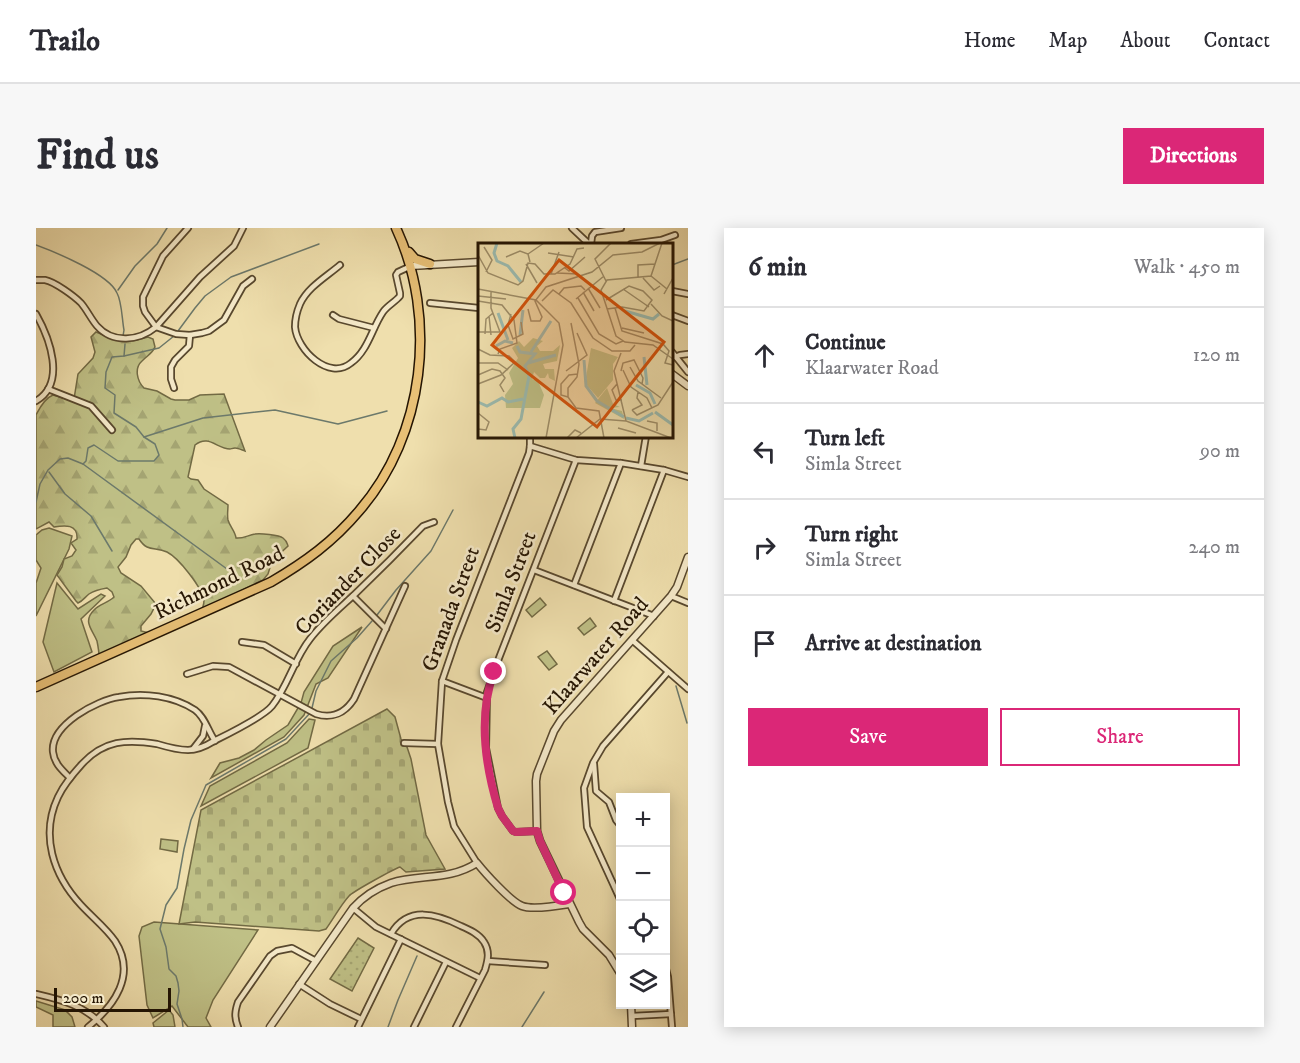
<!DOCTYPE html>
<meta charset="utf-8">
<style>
:root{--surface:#fff;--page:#f7f7f7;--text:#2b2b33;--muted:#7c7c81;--line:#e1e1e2;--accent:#db2777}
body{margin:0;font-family:"IM FELL DW Pica",serif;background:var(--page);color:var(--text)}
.controls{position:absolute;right:18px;bottom:18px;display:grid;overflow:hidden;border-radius:0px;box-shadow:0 3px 15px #0003}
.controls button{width:54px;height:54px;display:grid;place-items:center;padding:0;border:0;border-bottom:2px solid var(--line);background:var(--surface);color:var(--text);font:30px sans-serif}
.scale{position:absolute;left:18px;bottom:15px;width:117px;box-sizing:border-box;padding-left:6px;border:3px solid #251503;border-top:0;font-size:16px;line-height:21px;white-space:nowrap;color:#251503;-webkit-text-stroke:4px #f5eaca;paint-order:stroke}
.stop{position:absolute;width:18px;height:18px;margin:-14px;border:4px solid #db2777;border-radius:50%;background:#fff}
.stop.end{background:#db2777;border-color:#fff;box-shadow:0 2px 6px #0008}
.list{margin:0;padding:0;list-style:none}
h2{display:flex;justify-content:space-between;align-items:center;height:78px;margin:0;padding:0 24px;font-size:26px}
h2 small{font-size:20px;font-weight:400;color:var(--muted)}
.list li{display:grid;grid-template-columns:39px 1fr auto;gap:18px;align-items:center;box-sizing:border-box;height:96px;padding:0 24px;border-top:2px solid var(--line)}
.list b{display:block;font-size:22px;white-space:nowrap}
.list p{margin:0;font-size:20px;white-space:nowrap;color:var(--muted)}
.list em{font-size:20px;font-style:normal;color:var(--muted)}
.actions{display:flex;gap:12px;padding:18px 24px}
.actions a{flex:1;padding:14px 0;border:2px solid var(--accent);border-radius:0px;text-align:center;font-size:21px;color:var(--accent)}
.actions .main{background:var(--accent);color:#fff}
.icon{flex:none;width:33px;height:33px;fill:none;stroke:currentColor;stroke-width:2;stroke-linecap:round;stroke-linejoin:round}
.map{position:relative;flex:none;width:652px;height:799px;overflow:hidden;border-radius:0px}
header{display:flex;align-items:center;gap:36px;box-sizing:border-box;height:84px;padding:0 30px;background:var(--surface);border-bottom:2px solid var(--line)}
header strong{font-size:28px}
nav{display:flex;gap:33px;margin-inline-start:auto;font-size:21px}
.intro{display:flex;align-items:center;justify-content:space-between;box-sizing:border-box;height:144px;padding:0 36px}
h1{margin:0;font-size:42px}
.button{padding:15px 27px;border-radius:0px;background:var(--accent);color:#fff;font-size:21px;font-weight:700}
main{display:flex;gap:36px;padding:0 36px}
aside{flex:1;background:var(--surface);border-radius:0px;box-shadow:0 3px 15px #0003}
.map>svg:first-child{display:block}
.grass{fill:#bfc086;stroke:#726a44;stroke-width:1.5}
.forest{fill:url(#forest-firs);stroke:#726a44;stroke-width:1.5}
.cemetery{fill:url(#cemetery-stones);stroke:#726a44;stroke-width:1.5}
.park{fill:url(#park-dots);stroke:#726a44;stroke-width:1.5}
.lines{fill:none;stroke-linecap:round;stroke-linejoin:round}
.stream{stroke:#6c796b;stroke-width:1.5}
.minor-casing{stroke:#58482e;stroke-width:8}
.tertiary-casing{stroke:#58482e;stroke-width:9}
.trunk-casing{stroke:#251503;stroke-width:11}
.minor{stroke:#f5eaca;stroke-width:4.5}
.tertiary{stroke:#f5eaca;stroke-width:6}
.trunk{stroke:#e8c076;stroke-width:8}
.route{stroke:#db2777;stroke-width:8}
.labels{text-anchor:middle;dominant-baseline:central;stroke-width:5;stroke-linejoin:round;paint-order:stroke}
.street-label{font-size:22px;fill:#251503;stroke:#f5eaca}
.inset-river{fill:none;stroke:#9bbcb1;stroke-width:3}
.inset-road{fill:none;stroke:#9e8e69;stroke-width:1.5}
.view{fill:#d4520b;fill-opacity:0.15;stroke:#d4520b;stroke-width:3}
.inset-edge{fill:none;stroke:#251503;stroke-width:3}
</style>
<header>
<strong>Trailo</strong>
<nav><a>Home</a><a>Map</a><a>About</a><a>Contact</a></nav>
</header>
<div class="intro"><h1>Find us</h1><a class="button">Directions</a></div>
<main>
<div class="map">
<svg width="652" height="799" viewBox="0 0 652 799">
<defs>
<pattern id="forest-firs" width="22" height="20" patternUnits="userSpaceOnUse" patternTransform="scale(1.5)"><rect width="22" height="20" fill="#bfc086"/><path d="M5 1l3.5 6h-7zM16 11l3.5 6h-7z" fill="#a4a472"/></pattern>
<pattern id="cemetery-stones" width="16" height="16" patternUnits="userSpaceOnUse" patternTransform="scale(1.5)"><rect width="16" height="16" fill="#bfc086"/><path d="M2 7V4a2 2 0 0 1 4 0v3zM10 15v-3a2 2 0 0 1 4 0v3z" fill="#a4a472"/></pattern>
<pattern id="park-dots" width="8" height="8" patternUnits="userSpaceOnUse" patternTransform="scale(1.5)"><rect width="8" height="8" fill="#bfc086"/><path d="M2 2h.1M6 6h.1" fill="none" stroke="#a4a472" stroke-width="1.8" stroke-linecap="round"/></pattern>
</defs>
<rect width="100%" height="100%" fill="#efdfad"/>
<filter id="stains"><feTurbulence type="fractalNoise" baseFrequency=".00333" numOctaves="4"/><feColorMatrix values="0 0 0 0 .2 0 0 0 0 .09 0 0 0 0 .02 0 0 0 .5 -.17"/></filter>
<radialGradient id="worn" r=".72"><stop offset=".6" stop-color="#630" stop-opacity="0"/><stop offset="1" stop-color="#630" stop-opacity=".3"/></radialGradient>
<g class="grass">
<polygon points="13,300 36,308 33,321 0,388 0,355 5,340 0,332 0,307 6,302"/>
<polygon points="21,355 42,381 65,366 69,368 45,391 56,424 18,444 7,414"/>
<polygon points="504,370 510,377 496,389 490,382"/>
<polygon points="554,390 560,398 548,407 542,400"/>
<polygon points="326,399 292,450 280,456 268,487 248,509 175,550 184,535 203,530 218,522 230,512 252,497 265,475 268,464 297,418"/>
<polygon points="511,423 521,436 513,442 502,429"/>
<polygon points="273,491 279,492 272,520 165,578 174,558 251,515"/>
<polygon points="125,611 142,613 141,624 124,621"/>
<polygon points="118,694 222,702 177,772 170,790 175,799 152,799 136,778 117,790 111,777 103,708 106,699"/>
<polygon points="0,773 29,782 36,789 39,799 17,799 17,787 0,779"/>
<polygon points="133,782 137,787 139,799 118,799 117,795"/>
</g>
<path class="forest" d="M60,104L80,112L97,113L112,109L117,111L119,119C116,126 112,127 106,133C98,140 101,153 108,160L121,163L135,171L139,172H153L164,167L188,166L209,223C206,222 202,220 199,220C197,220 195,221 194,221C181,221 173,206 159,217L152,249L155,251L162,252L168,261L192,277C192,282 191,287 192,292C194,299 199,303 200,310C207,311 212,307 219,306C224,305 243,307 247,310C251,313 251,315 252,318L236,333L232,346L227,352L166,382C167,378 168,377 168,372C166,360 143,330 131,324C119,318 112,325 103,311H100L95,317L90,329L82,339L85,345L105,358L120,376L115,386L105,398V403L113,405L63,428C63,423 62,418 61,413C57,402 46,394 58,382C63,376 72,375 78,369L76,364L71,360C65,361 59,362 53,366C49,369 47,373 42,375L40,373L21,347L26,339L28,331L36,328L40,322L35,315L41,311C42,296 29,297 18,299L13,294L0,301V187C4,179 9,170 17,167L34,172L38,171L42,146L57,130L59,124L55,109Z"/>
<path class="cemetery" d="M351,481L359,489L365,511L367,516L371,519L375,531L390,607L409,641L370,644L364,639C358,641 316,664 313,668C304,678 298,690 290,701L283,703L159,694L143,696L165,582Z"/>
<polygon class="park" points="322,710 338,720 316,763 294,751"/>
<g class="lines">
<g class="stream">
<path d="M0,17C19,24 73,46 81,65C86,74 86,92 88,102L87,108"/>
<polyline points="636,37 652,31"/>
<polyline points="82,62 99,38 121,16 131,0"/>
<polyline points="142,103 159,80 169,68 195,49 283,16"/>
<polyline points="88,128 123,120 138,108"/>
<polyline points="108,209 167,190 239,182 302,196 351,183"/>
<polyline points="47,236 191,341"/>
<polyline points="13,244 29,266 55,288 76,323"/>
<polyline points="0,274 4,256 12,242 24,231 32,230 47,236 50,233 52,220 58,217 82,233 118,233 123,227 119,216 108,209 100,199 78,185 79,167 69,160 70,144 76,129 88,128 89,116"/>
<polyline points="341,387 360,362 395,323 417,282"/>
<polyline points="640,458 651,495"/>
<polyline points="276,480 280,463 295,433 321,410 336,393"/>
<polyline points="147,799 146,791 141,776 143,763 142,755 140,748 133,741 130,719 124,701 130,677 141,660 148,621 155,592 170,557 250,511 274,485"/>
<polyline points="352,799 362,772 381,728"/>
<polyline points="486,799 508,764"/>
</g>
<defs>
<g id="minor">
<polyline points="152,0 127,28 107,69 107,78 109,84 120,99 140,106 154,107 166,105 173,103 188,92 207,58 216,51"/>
<polyline points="536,0 553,16"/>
<polyline points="555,16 556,8 559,4 585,0"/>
<polyline points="595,16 625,12 639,7"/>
<path d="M304,37C290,49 272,59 264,76C261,83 259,92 259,99C261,122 293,153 315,135C332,123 336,100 347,84C351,78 359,74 364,68V65L360,47L362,44L375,38"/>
<path d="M0,52C3,52 6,52 9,52C19,54 38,68 45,75C51,82 55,91 61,98C77,116 103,113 120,99L164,49L198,18L207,0"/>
<polyline points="636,63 652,66"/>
<polyline points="394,75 443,80"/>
<path d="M0,86C13,109 31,155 0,173"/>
<polyline points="297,87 303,91 338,100"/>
<polyline points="636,87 652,93"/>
<polyline points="636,124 652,144"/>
<polyline points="639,129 644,127 652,126"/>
<polyline points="138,160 135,151 135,139 139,132 153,118 154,107"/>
<polyline points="12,161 55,178 76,202"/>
<polyline points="494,218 540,232 585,235 628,242 652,249"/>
<polyline points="605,238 610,208"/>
<polyline points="498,342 618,388"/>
<polyline points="538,357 585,235"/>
<polyline points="317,368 350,401"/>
<polyline points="635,368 652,375"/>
<polyline points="578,373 628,242"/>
<polyline points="596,412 652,461"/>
<polyline points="206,414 228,417 260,436"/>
<path d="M151,446L177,438L193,439L280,486C296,491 309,485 318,471L369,358"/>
<polyline points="406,453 451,470"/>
<polyline points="368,515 402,516"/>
<polyline points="157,521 167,508 169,498"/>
<polyline points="558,536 560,563 573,574 580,592 584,597"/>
<path d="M34,550C26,542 18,535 17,524C14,497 61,472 83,469C108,464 138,468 159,482C169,489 172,503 179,513"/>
<polyline points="501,603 480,604 477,603 466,588 462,580 450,520 451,464 463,430 540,232"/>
<polyline points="441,635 418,598 412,574 402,516 406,453 420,412 493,225 494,218 494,208"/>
<polyline points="584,671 551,599 548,560 557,535 567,518 632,444"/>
<polyline points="317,680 340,699 444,750"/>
<path d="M355,706C372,677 401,686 425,698C434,702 443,706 448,714C454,723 452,732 449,742L420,799"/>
<polyline points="452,733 509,737"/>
<polyline points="630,741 632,749 636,799"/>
<polyline points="263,756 294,776 325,791"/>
<path d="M0,766C26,772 50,778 68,799"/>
<polyline points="596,788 635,786"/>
<path d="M52,799C78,778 101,747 79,713C70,700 56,689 45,677C17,647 4,607 22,569C28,556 37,546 46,536C68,512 91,511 121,516C131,519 142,522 152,522C162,522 170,518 178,513C192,506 227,489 236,478C252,458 258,431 274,411C287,394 304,380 319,366C342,344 365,321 387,298L398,294"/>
<path d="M202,799C198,789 199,783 202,774L234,728L241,723L256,720L280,733"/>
<polyline points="322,799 365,711"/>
<polyline points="378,799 410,734"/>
</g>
<g id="tertiary">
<polyline points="375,38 443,34"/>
<polyline points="636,146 652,158"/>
<polyline points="584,745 573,727 547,701 543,694 504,613 501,603 500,553 501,546 518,503 525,492 635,368 641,359 652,329"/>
<polyline points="595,776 596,799"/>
<path d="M234,799L317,680C327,669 341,660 355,655C384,646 413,653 441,635C449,645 474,673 486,678C496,682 521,678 533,676"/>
</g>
<g id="trunk">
<polyline points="373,24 379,31 394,36"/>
<path d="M0,459L235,354C269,334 297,314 323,283C389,207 402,90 360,0"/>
</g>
</defs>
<use href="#minor" class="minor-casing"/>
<use href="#tertiary" class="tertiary-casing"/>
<use href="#trunk" class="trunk-casing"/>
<use href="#minor" class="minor"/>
<use href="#tertiary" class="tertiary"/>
<use href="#trunk" class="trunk"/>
</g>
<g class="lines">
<path class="route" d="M458,444C442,487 449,537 462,580L466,588L477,603L480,604L501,603L504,613L528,665"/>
</g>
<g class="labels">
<g class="street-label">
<text transform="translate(312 353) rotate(-46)">Coriander Close</text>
<text transform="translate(475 354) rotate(-69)">Simla Street</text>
<text transform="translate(183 355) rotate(-26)">Richmond Road</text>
<text transform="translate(415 381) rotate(-70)">Granada Street</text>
<text transform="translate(560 428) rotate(-49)">Klaarwater Road</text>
</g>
</g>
<g transform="translate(442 15)">
<rect width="195" height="195" fill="#efdfad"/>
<path d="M129,145L135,161L142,164L132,165L144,168L146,176L117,160Z" fill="#bfc086"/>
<path d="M55,95L65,98L59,103L62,108H75L82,102L79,118L65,121L67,126H76L77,138L71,135L70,130L67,135H62L56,129L54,136L60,138L66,152L62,165H28L27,152L35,141L31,130L40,115L34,105L41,98L46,104Z" fill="#bfc086"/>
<path d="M113,105L140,114L135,121V137L120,155L107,140Z" fill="#bfc086"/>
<path class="inset-river" d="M19,0L16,10L19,18L30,23L43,39M147,68L175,76L181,71M20,70L30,97M42,92L45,67M18,103L27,98L35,100M53,109L73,78M166,114L169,142M106,117L108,143L119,158L146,174M50,120L78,112M158,142L172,150L177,161M0,159L9,163L24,155L30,159L45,156M177,169L195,182M148,175L161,178L175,170M37,195L35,186L43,176L51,133L47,123L57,111L42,109L39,103"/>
<path class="inset-road" d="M184,0L173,33L129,37L123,47L138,93L147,99L175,102L195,116M6,4L14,17L8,29M70,10L96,14M50,11L66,0M0,12L10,30L40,42L45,38L50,20L57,21L66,31H77L92,21L99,6L106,5M28,14L42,8L50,11L52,19M48,21L59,40M87,25L91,28L107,14M79,30L100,31M73,31L81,9M173,33L189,46M160,35V22L177,21M165,35L176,47L182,43M128,38L117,16L133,0M110,45L122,65M0,46L58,57L81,80L85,102L68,195M145,46L171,64M105,49L116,68M81,51L86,45L103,43L107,47M186,51L195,35M0,53L28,56M100,55L121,91L138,101L145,98M98,56L126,33M128,57L151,43L165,48L174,57L166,68L144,64L129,66M0,58L24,62L36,77L39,100L22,106L20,111M64,58L75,47L93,60L115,95L134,108H152L157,102M173,61L184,73L195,78M137,65L144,88L185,101L191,108L187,120L195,122M50,66L53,78H62L64,74L57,58L68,44L114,29L135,12L164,9L182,0M33,71L30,82L35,96L45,91L43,79M11,73L13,92M93,80L101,121L99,134L90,145V154L98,165L121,168L126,195M144,85L166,90M0,89H22L13,65V49M7,91L8,76L15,70M0,106L12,112L31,113L37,119L23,132L0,141M143,110L136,128L148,178L193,195M0,120H20L30,127M152,124L160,138L183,155M145,127L153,144L169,155L174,165M88,128L109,112L99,90M143,128L145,120L156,117L165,135L164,141M0,132L14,126L22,128L27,135L22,142L26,149M139,141L134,147L138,157H144M90,154L83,152V141L91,132L100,131M154,167L159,172L180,162L195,139M154,167L164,162L159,155L160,149M0,170L11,179L8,187L0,186M169,178L179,180V188M140,185L158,190M89,195L97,187L103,190M98,195L122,176L148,178"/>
<path class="view" d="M81,17L186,99L119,184L14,102Z"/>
<rect width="195" height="195" class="inset-edge"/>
</g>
<rect width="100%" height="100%" filter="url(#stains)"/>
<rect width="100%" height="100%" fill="url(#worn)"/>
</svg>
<div class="controls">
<button>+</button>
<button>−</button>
<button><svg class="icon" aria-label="locate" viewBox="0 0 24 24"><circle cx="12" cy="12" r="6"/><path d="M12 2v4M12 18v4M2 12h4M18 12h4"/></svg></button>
<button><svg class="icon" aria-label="layers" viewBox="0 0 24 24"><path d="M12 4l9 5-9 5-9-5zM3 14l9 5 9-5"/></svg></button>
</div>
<div class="scale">200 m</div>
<div class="stop" style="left:528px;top:665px"></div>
<div class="stop end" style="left:458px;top:444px"></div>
</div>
<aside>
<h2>6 min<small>Walk · 450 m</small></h2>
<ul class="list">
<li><svg class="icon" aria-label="ahead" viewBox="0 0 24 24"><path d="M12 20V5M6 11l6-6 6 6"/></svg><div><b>Continue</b><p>Klaarwater Road</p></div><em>120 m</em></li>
<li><svg class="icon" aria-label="left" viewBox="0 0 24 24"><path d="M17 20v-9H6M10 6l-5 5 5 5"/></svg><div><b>Turn left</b><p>Simla Street</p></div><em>90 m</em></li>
<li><svg class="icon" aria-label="right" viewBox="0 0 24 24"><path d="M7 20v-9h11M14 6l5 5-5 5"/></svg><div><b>Turn right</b><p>Simla Street</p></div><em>240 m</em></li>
<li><svg class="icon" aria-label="arrive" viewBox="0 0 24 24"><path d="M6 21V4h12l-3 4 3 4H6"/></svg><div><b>Arrive at destination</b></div></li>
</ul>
<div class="actions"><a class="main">Save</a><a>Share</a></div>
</aside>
</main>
